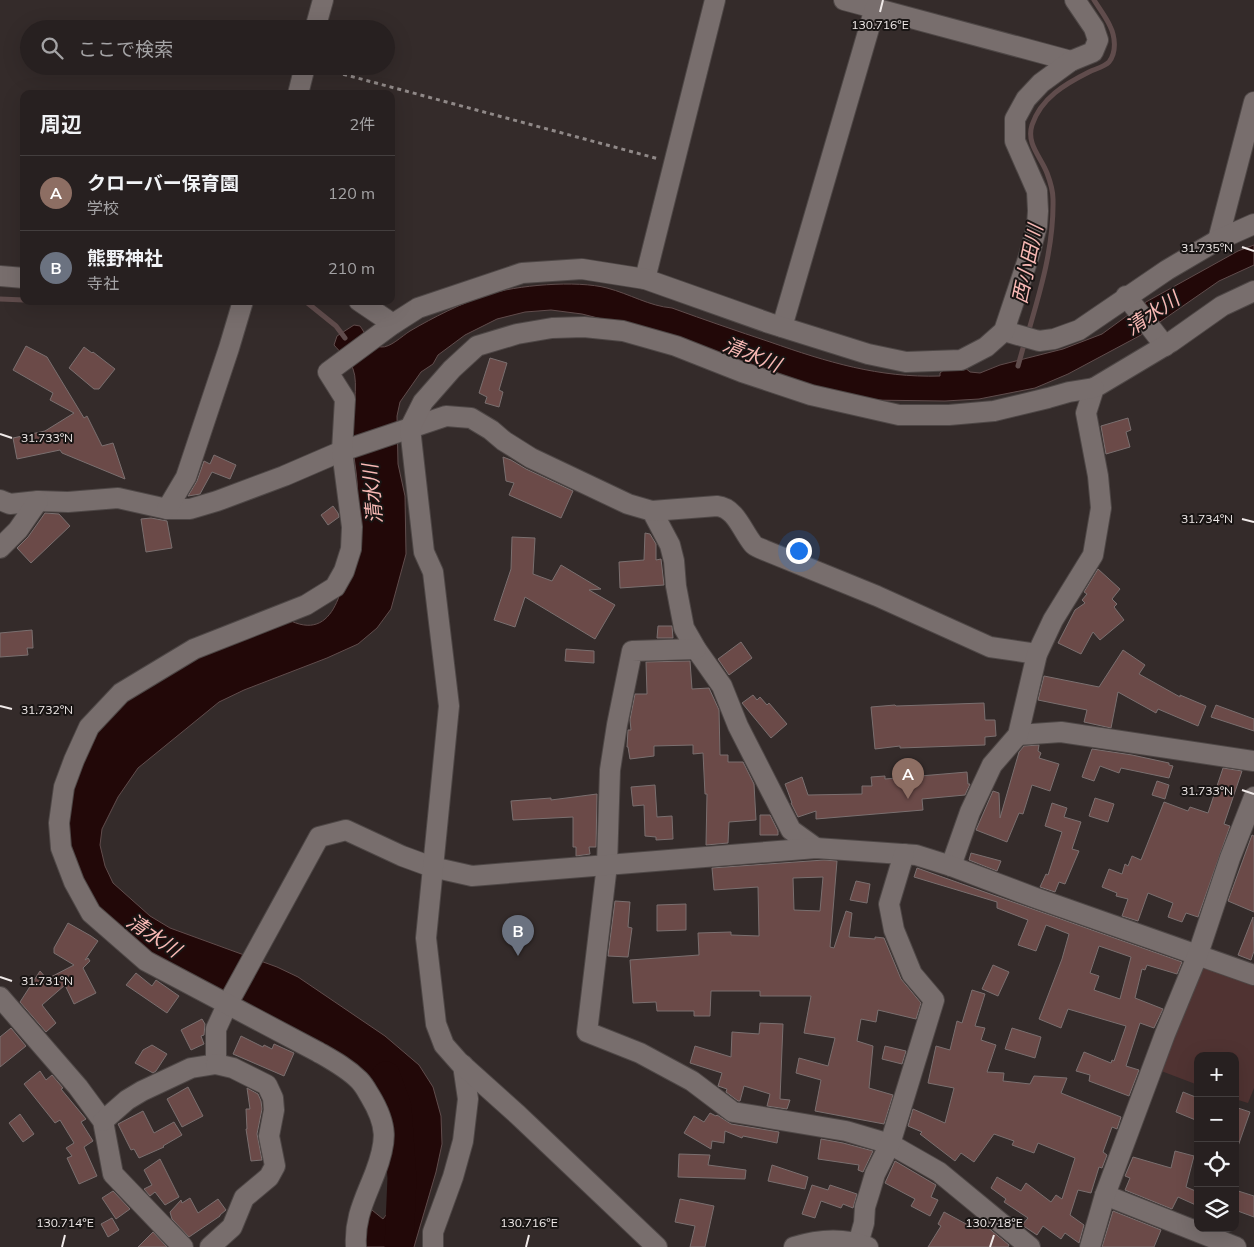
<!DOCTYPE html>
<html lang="ja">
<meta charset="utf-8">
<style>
:root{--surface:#272020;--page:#2f2829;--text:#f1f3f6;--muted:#a4a3a5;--line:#433e3e;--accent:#ea580c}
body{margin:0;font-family:Mulish,"Noto Sans JP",sans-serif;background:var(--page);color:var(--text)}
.controls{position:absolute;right:15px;bottom:15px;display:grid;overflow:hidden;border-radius:10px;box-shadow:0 5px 20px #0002}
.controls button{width:45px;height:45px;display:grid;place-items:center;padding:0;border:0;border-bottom:1px solid var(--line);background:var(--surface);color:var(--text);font:25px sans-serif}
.you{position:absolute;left:798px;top:550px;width:18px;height:18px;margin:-12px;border:4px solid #fff;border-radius:50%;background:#1a73e8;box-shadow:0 0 0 8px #1a73e833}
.badge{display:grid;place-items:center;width:32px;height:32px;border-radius:50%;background:var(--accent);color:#fff;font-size:16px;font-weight:700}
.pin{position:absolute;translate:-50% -41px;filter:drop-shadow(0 1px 2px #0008)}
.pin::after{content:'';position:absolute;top:26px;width:18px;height:15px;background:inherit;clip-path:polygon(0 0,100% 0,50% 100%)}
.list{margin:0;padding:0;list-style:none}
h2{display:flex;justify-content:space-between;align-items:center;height:65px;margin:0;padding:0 20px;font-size:21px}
h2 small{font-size:16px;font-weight:400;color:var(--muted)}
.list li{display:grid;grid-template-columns:32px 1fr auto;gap:15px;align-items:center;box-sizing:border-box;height:75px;padding:0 20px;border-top:1px solid var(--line)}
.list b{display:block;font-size:19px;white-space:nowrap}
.list p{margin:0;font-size:16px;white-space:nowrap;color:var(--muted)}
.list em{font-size:16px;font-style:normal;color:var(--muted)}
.icon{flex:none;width:28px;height:28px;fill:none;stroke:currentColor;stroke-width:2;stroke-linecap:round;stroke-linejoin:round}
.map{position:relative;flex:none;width:1254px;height:1247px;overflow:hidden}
.search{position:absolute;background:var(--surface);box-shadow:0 5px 20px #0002;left:20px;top:20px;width:375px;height:55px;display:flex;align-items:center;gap:12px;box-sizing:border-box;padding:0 18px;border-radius:28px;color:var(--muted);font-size:19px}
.panel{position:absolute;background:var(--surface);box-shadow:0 5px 20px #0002;left:20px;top:90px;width:375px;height:215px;border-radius:10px}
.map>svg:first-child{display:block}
.green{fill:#503332}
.water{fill:#220808;stroke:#604c4c}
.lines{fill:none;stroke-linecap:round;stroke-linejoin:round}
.stream{stroke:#604c4c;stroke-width:5}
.river{stroke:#220808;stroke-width:29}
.building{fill:#6b4a48;stroke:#7a6f6f;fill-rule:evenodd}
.minor-casing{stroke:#4e4746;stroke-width:22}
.path{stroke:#908988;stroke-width:3;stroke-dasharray:4 4;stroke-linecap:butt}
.minor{stroke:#786e6d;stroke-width:20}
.ticks{fill:none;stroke:#f0eae9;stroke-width:2}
.labels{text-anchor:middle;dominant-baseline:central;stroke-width:4;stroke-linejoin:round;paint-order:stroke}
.water-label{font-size:20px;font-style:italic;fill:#f9b9b5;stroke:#191514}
.ticks-label{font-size:12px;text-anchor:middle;fill:#f0eae9;stroke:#191514;stroke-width:4;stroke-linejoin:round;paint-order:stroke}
</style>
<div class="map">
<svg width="1254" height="1247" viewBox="0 0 1254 1247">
<rect width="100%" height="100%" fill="#342b2a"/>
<polygon class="green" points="1198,954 1254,978 1254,1088 1248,1103 1235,1099 1235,1056 1198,1056 1198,1085 1156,1069"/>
<path class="water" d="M1254,245V265L1219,281L1141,335L1068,374L1035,388L979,399L945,401L867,400L808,387L650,331L582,314L551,310L525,312L497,319L465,335L438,355L433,364L421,372L400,402L397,416L398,464L405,496L406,554L391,609L377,628L358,644L327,658L244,690L219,702L138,768L118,797L102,829L100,845L105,866L113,883L150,916L170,928L277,967L298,977L385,1036L419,1065L433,1087L441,1116L442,1144L436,1172L414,1247H361L367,1206L383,1219L393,1206L408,1173L410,1151L406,1126L387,1099L381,1105L363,1078L165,967L110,923L86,892L65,837L66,806L88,742L113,714L135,694L200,655L291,621C339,643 345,575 350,544C353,529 356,513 357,498C359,477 352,455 352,434C352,417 359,383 353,369C350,361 340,352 334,345L337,336L354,325L360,326C365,333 371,346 381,347C390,348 402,336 410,331C434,317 460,304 486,295C516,285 577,280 607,288C630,294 649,306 672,308C705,320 737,331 770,342C827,362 879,378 940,376V373L945,369L963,366L970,372L980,373L1000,365L1063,349L1102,334L1146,302L1238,251Z"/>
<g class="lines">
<g class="stream">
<polyline points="0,299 24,300"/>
<polyline points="305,301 336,326 345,338"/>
<path d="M1028,333C1041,289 1054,245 1053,199C1053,191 1050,181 1047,173C1041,157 1026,144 1032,125C1041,98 1065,84 1089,72C1095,69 1104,67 1109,62C1117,52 1115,36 1110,26C1106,17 1099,8 1094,0"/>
<polyline points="1018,366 1025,341"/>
</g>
<polyline class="river" points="386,1076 397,1107 402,1178 399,1247"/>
</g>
<g class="building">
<polygon points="26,346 47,357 84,418 87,416 102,446 113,443 125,479 62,453 60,450 17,459 13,438 45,431 74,413 50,400 53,393 13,370"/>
<polygon points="84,347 92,353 93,352 115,369 99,389 94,389 69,368"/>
<polygon points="490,358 507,363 499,390 503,392 499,407 485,403 487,397 479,393"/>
<polygon points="1128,418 1131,430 1126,432 1130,447 1106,454 1101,426"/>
<polygon points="214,455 236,465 230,479 212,472 200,494 188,496 197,481 204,461 210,464"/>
<polygon points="503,457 511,460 526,469 573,491 561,518 509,495 514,483 506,481"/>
<polygon points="333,506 338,513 339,517 328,525 321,515"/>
<polygon points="45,513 59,514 70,526 31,563 17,548 28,537"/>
<polygon points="151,518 167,521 172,548 146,552 141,519"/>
<polygon points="645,533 650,534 656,544 656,560 661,559 664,585 620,588 619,562 644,560"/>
<polygon points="512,537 535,538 533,574 552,581 561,565 601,589 589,590 615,605 595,639 525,597 515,627 494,620 511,569"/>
<polygon points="1098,569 1120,589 1112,599 1117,604 1114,607 1124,620 1100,640 1093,632 1081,654 1058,643 1075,610 1085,603 1082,600 1087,594 1084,592"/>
<polygon points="658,626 672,626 673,638 657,638"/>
<polygon points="32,630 33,648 27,648 28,655 0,657 0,633"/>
<polygon points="741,642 752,658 729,675 718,659"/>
<polygon points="566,649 594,651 594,663 565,661"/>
<polygon points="1123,650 1145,665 1139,674 1180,697 1180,695 1206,706 1198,726 1158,709 1156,713 1118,692 1111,728 1084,722 1087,710 1038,700 1044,676 1099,687"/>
<polygon points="690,661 692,689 709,688 719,710 720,755 728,755 728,762 743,762 754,784 756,820 729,822 728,843 706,845 707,794 705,794 703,753 693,754 693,745 654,746 654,756 630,759 628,747 627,747 628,730 631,730 630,720 635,694 647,694 646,662"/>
<polygon points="753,695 757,700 760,697 767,705 769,703 787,724 771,738 742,703"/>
<polygon points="984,703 985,720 995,720 996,736 985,737 985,745 900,748 900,746 875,749 871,707 895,705 896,706"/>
<polygon points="1216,705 1254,719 1254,731 1211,717"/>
<polygon points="1039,745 1038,751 1041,753 1039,758 1059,764 1050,791 1032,785 1023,814 1019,813 1007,842 976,830 993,791 999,793 1000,818 1019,752 1024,746"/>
<polygon points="1092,749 1132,755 1169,763 1169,765 1173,766 1169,778 1121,768 1119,773 1100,766 1094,781 1082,777"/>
<polygon points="1223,768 1242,771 1224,824 1230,826 1198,917 1186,913 1182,922 1168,917 1173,903 1148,893 1138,921 1122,916 1128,899 1116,896 1117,893 1102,887 1109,869 1122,874 1125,864 1128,866 1132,856 1141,860 1164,802 1188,811 1190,807 1208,813"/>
<polygon points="967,772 968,784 970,784 965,795 922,799 923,810 816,819 816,811 798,817 791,803 792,803 785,784 802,777 808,795 862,794 862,786 872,786 871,777 885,776 885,779"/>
<polygon points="1157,781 1169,785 1165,799 1152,795"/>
<polygon points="655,785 657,817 672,816 673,839 656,840 656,837 645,836 644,805 633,806 631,787"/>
<polygon points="597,794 596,847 589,847 590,854 576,856 576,847 573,847 573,817 513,820 511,801 551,798 551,800"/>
<polygon points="1095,798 1114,804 1108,822 1089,816"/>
<polygon points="1052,803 1067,808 1064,817 1081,822 1072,849 1079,851 1065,884 1059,882 1055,892 1040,887 1046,874 1048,875 1062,832 1045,826"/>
<polygon points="760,815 770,815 778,831 778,835 760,835"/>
<polygon points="1252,835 1254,836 1254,912 1228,901"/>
<polygon points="971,853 1001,861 997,871 969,860"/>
<path d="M824,860L837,861L830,947L834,948L846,911L852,913L849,937L875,939V937L884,938L901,979L921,1003L916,1019L878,1010L876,1022L861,1019L857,1041L873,1046L869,1088L893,1095L884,1124L815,1111L821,1080L796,1073L799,1058L828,1066L835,1038L804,1033L811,996H760V991H711L710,1016H694V1011H657L656,1002L633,1003L630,960L699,955L698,933L731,932V935L759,936L758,887L714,890L712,868ZM823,877L820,911L794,910L793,878Z"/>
<path d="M917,868L1182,962L1177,974L1147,965L1145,970L1142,969L1135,998L1163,1009L1154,1028L1140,1023L1126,1066L1139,1070L1129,1096L1089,1081L1090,1075L1076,1071L1084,1052L1111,1063L1112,1060L1114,1061L1126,1026L1068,1009L1061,1028L1039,1019L1062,959L1069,934L1046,925L1036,951L1018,945L1028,920L997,908V902L914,877ZM1099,946L1131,957L1120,999L1094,990L1099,976L1090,973Z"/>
<polygon points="856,881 870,884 867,903 850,900"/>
<polygon points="615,901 630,902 628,927 632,928 628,957 608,956"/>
<polygon points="686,904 686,930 657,931 657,905"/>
<polygon points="1253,917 1254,951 1251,960 1238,955"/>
<polygon points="68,923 91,936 98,941 85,960 88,958 90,961 83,968 96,993 74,1004 65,985 42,1005 56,1023 46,1032 20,1002 40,971 47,979 74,965 54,953 54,948"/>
<polygon points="993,965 1009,972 998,996 982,989"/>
<polygon points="136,973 152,986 156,980 179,996 167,1013 126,985"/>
<polygon points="972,990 985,994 975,1026 985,1028 981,1040 996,1045 987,1072 1004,1073 1003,1081 1030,1084 1034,1076 1067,1078 1061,1093 1121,1117 1117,1129 1112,1127 1103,1152 1107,1155 1102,1168 1099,1167 1091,1193 1078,1190 1070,1215 1084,1225 1079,1243 1065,1233 1061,1239 1043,1226 1037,1235 1022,1225 1028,1218 1004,1202 1006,1199 991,1188 997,1177 1021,1191 1026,1183 1051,1202 1056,1195 1062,1199 1075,1158 1038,1143 1034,1153 1012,1145 1014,1141 994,1134 974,1162 961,1153 955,1161 920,1134 922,1132 908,1126 913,1109 945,1123 954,1088 928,1083 936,1046 950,1050 957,1021 962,1023"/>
<polygon points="202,1019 205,1024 204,1035 201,1036 204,1044 191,1050 181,1030"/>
<polygon points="760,1023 783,1024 780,1099 790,1100 787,1109 767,1106 770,1094 744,1086 740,1101 738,1101 726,1092 727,1089 718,1086 722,1073 690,1063 695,1046 731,1057 732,1032 759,1034"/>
<polygon points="11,1028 26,1046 0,1067 0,1037"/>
<polygon points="1012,1028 1041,1037 1035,1058 1005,1049"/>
<polygon points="241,1036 263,1047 264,1045 272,1049 274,1044 294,1053 284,1076 233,1054"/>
<polygon points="152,1045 167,1054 156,1071 153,1073 135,1063 143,1050"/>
<polygon points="885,1046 906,1051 902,1064 882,1059"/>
<polygon points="40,1071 46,1080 52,1075 63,1088 61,1089 86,1119 81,1122 93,1141 84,1147 97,1176 79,1184 67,1158 72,1156 66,1148 74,1143 60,1120 55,1123 24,1084"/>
<polygon points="188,1087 203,1116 182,1127 167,1099"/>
<polygon points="247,1088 258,1094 261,1101 262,1109 257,1134 262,1160 251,1161 246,1129 247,1129 246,1109 250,1109"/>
<polygon points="1183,1092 1198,1098 1198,1121 1176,1112"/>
<polygon points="1235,1107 1250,1112 1237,1149 1235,1149"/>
<polygon points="143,1111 154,1133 174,1122 182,1135 163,1146 164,1147 139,1158 134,1149 131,1150 118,1124"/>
<polygon points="710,1113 716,1116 717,1115 731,1124 779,1132 777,1143 743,1136 742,1138 725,1131 724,1143 712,1141 711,1149 684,1133 694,1116 704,1122"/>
<polygon points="20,1114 34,1134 23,1142 9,1123"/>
<polygon points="821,1139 843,1143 873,1151 863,1172 858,1170 859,1165 818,1159"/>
<polygon points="1175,1151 1194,1156 1186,1187 1198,1192 1198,1206 1178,1197 1172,1209 1125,1190 1130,1178 1125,1176 1133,1157 1171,1168"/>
<polygon points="679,1154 710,1155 708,1165 746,1170 745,1179 678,1177"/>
<polygon points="160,1159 179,1197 165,1205 155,1192 150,1196 144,1189 152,1185 144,1170"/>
<polygon points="895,1161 936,1185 931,1197 938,1200 930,1216 911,1206 915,1199 885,1183"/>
<polygon points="772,1165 808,1177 805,1189 768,1181"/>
<polygon points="812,1185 828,1190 830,1185 857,1194 853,1208 843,1204 841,1208 821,1201 815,1218 802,1214"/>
<polygon points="1235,1190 1254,1196 1254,1217 1235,1210"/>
<polygon points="113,1191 130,1209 116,1219 102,1198"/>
<polygon points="190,1198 198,1213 218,1199 226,1210 220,1215 220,1216 189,1237 172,1219 170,1212 181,1200 182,1203"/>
<polygon points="680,1199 714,1206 705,1247 690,1247 695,1226 675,1222"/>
<polygon points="1113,1211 1161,1230 1154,1247 1102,1247"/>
<polygon points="944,1212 968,1225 975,1217 1009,1245 1008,1247 928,1247 941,1226 938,1224"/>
<polygon points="112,1218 119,1230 108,1237 101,1224"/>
<polygon points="153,1232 167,1247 138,1247"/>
</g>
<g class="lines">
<defs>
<g id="minor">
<polyline points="844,0 1071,61"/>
<polyline points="315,29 323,0"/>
<polyline points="298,94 305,66"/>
<polyline points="1218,240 1254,102"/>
<polyline points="0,276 24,278"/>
<polyline points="645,279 715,0"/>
<polyline points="1126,296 1165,346"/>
<polyline points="359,301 393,324"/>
<polyline points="782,327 875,8"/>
<polyline points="1004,331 1039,341 1054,339 1079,330 1167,270 1218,240 1254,224"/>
<polyline points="0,500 10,504 38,501 68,502 118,498 167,509 190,509 217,501 284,476 342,451 446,416 471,418 491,430 504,441 531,458 628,504 652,511 670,545 674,561 676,586 684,628 696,649 722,686 738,726 791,830 816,848"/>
<polyline points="167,509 186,477 229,348 243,301"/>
<path d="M652,511L717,506C736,508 742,531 753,544C755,547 760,548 764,550L877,596L990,647L1037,654"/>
<polyline points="0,548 18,530 38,501"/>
<polyline points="696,649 632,651 617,725 610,770 607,865 587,1032 640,1053 692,1081 733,1112 846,1131 890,1144 939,1172 1030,1247"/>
<polyline points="1018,735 1061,732 1254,761"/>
<polyline points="951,866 970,812 992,765 1018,735 1037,654 1053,620 1093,555 1101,508 1098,476 1086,413 1094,388 1171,342 1222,306 1254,291"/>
<polyline points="0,997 78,1087 103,1121 113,1174 183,1247"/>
<polyline points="103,1121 127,1100 142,1091 191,1068 216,1064 216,1029 227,1005 319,837 346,830 402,856 432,867 472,876 816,848 916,855 951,866 1036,898 1254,975"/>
<polyline points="1105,1195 1236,1247"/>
<polyline points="858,1244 864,1223 865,1207 870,1191 875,1174 890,1144 934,1000 912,974 894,930 889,904 904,854"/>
<polyline points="210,1247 232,1227 244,1198 269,1177 275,1166 269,1136 274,1110 273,1098 267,1085 233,1068 216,1064"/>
<path d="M356,1247C354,1218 365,1199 375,1173C387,1141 388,1126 370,1096C367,1091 364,1085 359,1080C347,1068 332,1060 318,1052L146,961L91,913L74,882L61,848L59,823L64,787L74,760L89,727L121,693L194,649L306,605L335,587L344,571L351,549L352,527L342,451L345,399L328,372L393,324L418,308L522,273L582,269L645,279L769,323L868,354L906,362L961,360L986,347L1004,331L1029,256L1037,226L1038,211L1037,191L1015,141V119L1026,99L1041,83L1071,61L1093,52L1098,40L1094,28L1075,0"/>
<polyline points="433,1247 433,1232 453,1177 463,1141 468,1099 463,1065"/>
<polyline points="657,1247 518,1115 459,1062 444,1045 436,1024 426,938 449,706 433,572 424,552 410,428 423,402 452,369 477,346 517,334 552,328 584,327 623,331 676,346 742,372 811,395 899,415 949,415 994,411 1048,398 1069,392 1094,388"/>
<path d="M794,1247C819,1239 843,1237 868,1247"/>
<polyline points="1090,1247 1105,1195 1165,1034 1198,954 1230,858 1254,797"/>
</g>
</defs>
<use href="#minor" class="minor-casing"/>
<polyline class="path" points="320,68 659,159"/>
<use href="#minor" class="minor"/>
</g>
<path class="ticks" d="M880,12L883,0M1242,247L1254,251M0,434L12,438M1242,519L1254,522M0,706L12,709M1242,790L1254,794M0,977L12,981M62,1247L65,1235M526,1247L529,1235M990,1247L994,1235"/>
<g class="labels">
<g class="water-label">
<text transform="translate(1027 264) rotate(-78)">西小田川</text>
<text transform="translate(1152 313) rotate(-34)">清水川</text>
<text transform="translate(752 354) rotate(22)">清水川</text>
<text transform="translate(372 494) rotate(-95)">清水川</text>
<text transform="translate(154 935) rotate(34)">清水川</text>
</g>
</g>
<g class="ticks-label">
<text x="880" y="29">130.716°E</text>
<text x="1207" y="252">31.735°N</text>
<text x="47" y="442">31.733°N</text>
<text x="1207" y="523">31.734°N</text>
<text x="47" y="714">31.732°N</text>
<text x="1207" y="795">31.733°N</text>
<text x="47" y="985">31.731°N</text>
<text x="65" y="1227">130.714°E</text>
<text x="529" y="1227">130.716°E</text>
<text x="994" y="1227">130.718°E</text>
</g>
</svg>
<div class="controls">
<button>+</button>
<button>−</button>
<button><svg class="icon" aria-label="locate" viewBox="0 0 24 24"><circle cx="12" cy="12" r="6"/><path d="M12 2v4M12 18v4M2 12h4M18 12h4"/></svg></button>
<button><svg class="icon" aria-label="layers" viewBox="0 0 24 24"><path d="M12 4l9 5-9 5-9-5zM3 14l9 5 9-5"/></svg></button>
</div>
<div class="you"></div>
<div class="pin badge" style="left:908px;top:799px;background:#8d6e63">A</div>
<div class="pin badge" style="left:518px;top:956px;background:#6b7280">B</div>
<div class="search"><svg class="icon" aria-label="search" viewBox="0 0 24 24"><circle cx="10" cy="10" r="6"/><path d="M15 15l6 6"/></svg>ここで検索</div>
<section class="panel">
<h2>周辺<small>2件</small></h2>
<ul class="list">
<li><span class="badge" style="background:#8d6e63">A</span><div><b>クローバー保育園</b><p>学校</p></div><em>120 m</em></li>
<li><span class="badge" style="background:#6b7280">B</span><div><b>熊野神社</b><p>寺社</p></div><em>210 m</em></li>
</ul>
</section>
</div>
